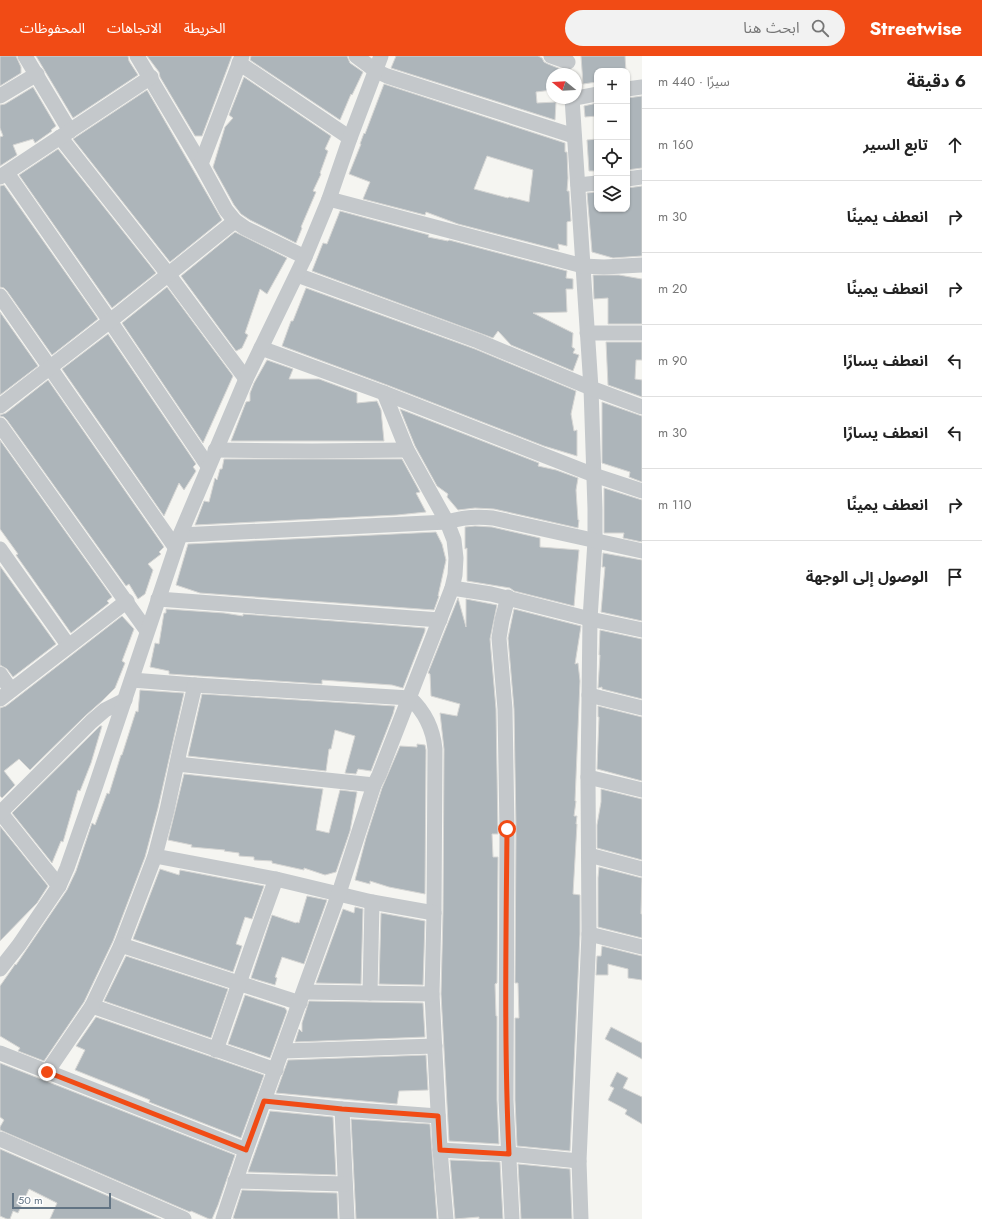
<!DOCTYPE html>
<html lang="ar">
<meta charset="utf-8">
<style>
:root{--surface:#fff;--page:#f2f2f2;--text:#222;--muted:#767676;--line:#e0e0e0;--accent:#f14b15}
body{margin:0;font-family:Jost,"Noto Sans Arabic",sans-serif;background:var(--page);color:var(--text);direction:rtl}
.controls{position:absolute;right:12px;top:12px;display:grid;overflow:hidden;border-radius:8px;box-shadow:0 1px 3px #0004}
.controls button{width:36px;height:36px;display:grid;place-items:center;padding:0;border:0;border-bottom:1px solid var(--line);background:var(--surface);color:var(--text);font:20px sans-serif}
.compass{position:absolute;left:546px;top:12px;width:36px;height:36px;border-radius:50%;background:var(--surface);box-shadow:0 1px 3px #0004;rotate:288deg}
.scale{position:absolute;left:12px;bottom:10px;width:99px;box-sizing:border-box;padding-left:4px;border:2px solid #627484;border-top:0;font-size:11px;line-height:14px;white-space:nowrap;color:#627484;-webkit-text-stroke:3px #fff;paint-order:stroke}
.stop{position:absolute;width:12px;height:12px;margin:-9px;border:3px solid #f14b15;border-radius:50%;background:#fff}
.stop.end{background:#f14b15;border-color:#fff;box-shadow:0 1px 4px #0008}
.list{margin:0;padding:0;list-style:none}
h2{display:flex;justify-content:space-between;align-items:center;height:52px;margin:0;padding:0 16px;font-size:17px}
h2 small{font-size:13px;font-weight:400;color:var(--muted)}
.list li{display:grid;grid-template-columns:26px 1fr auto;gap:12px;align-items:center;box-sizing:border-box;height:72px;padding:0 16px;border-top:1px solid var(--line)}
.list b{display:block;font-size:15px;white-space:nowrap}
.list em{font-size:13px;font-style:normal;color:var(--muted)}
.icon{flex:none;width:22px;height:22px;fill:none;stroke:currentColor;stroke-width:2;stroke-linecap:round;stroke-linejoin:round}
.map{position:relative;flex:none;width:642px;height:1163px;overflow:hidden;direction:ltr}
header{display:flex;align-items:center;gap:24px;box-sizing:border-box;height:56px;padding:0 20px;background:var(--accent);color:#fff}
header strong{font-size:19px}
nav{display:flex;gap:22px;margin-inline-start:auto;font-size:14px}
.search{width:280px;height:36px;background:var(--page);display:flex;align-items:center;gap:10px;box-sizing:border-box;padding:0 14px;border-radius:22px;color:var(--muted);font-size:15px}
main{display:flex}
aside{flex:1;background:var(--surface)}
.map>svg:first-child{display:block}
.building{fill:#adb5ba;stroke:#d6d6d4;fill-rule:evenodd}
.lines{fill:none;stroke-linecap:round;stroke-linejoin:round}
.minor{stroke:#c4c8cb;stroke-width:15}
.route{stroke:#f14b15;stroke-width:5}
</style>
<header>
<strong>Streetwise</strong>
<div class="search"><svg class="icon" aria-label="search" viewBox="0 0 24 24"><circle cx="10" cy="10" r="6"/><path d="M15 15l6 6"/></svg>ابحث هنا</div>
<nav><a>الخريطة</a><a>الاتجاهات</a><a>المحفوظات</a></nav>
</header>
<main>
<aside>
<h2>6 دقيقة<small>سيرًا · 440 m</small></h2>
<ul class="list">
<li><svg class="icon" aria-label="ahead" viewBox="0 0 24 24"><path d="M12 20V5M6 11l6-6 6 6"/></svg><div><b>تابع السير</b></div><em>160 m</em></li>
<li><svg class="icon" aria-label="right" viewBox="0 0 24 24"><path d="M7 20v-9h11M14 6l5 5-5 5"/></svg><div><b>انعطف يمينًا</b></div><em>30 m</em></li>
<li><svg class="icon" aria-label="right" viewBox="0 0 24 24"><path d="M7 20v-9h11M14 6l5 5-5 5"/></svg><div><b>انعطف يمينًا</b></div><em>20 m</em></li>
<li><svg class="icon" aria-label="left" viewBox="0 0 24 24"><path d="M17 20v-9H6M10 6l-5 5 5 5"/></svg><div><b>انعطف يسارًا</b></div><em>90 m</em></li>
<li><svg class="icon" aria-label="left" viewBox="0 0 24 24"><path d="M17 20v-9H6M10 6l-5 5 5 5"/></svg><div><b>انعطف يسارًا</b></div><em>30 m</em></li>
<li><svg class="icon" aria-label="right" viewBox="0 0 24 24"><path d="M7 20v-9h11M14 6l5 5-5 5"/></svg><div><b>انعطف يمينًا</b></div><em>110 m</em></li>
<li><svg class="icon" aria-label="arrive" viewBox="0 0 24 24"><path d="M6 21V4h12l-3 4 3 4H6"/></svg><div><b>الوصول إلى الوجهة</b></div></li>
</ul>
</aside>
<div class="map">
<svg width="642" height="1163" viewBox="0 0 642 1163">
<rect width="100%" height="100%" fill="#f5f5f1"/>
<g class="building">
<polygon points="0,0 16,0 21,11 21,17 0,30"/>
<polygon points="36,0 128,0 129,5 138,19 73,62"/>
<polygon points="147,0 232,0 202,80 195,80 160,21 159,16"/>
<polygon points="251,0 347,0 350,7 363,16 352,39 351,38 340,64 250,4"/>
<polygon points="396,0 538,0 542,2 544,6 548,8 563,14 562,18 552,18 552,34 536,36 537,47 556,46 555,64 391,12"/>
<polygon points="581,0 625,0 626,15 597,15 597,26 583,28"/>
<polygon points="244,21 331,80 325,93 328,95 320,117 321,118 313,135 316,136 301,171 302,172 296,187 250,164 241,158 234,149 213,111 225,71 233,62 229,59"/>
<path d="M384,28L565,87V96H567L568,122L567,135H569L571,165L567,166V190L558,188L559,194L458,168L426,156L425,159L363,143L370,126L349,118L361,88H360L364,77L365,78ZM487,100L533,114L529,146L509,141L508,142L474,133Z"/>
<polygon points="33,31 56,70 51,74 52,75 35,87 33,83 13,89 17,99 0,110 0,81 3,80 0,72 0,49 5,48"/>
<polygon points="147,34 222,164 170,206 73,83"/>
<polygon points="642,40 642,112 627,114 627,42"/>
<polygon points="597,47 597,60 585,61 584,50"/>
<polygon points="597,83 597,115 589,115 587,84"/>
<polygon points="58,93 156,217 112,252 19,119"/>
<polygon points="4,129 98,263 52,299 7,235 4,232 0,231 0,130"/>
<polygon points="642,130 642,200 613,202 592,196 587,137 596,136 597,153 598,154 627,153 627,132"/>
<polygon points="340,155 429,179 428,181 448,185 449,184 567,215 566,222 573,223 573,233 566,233 567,256 533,257 573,277 572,291 575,293 573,297 579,299 573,315 511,289 498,275 493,282 312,215 323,187 327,188"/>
<polygon points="235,176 287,202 267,238 260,233 245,277 248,279 242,292 236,295 181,220"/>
<polygon points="593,219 619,219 642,223 642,268 608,268 608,242 594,243"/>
<polygon points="167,231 233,320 203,387 122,267"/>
<polygon points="306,232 475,293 576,335 571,358 574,375 577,374 577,400 544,390 387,329 282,290 291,265 293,265"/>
<polygon points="0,256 38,310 0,339"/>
<polygon points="108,278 196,408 193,411 196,415 184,434 179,427 164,460 62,313"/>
<polygon points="606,286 642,286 642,304 636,304 635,323 642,324 642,341 608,329"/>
<polygon points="267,304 293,313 289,323 319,323 357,337 357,347 377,345 381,354 384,385 231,385 246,346 250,345 250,337 254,327"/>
<polygon points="48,324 164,491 159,496 161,498 148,508 153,514 145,538 138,543 129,528 126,530 7,364 4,361 0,360 0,359 6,357"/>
<polygon points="602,346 642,360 642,426 629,421 630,416 602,407"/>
<polygon points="400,353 539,407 538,410 556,414 578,422 576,434 578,464 579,464 578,472 494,453 475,452 458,454 447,441 448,438 437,430 415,390"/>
<polygon points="0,384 112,541 107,545 109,547 71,577 16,499 18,498 0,473"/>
<polygon points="224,403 402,403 420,436 416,437 426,456 397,459 195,469 204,445 209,446 215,422 217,424 220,413 222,413"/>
<polygon points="604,432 642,444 642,486 623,482 624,477 604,477"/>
<polygon points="475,470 492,471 540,482 540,491 579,494 574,550 514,535 510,532 467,525 467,492 465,493 465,471"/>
<polygon points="436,476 442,488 446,504 438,540 439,540 434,554 200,537 176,529 188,488"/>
<polygon points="603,497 642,504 642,565 601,556 605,511 602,511"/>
<polygon points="0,510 56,588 13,621 7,613 0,609"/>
<polygon points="458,542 466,571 466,543 497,549 490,583 496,653 498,778 492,778 493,801 498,801 497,927 495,928 496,960 497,960 497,1044 499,1088 449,1085 441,938 443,857 444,693 440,657 457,660 460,648 431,640 430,618 428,617"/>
<polygon points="166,553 224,557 243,560 243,558 425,572 425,575 403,632 392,629 322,624 322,628 169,618 169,615 150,611 155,587 159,588 164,557 166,557"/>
<polygon points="514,553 581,570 575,608 578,607 580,625 575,745 576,745 574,760 577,760 576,768 577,768 573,838 580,839 580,878 570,1095 517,1090 515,1044 515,962 519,962 518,927 515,927 516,773 514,653 508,582"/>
<polygon points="122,560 134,573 122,605 125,607 115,632 102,645 85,660 30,714 19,703 4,715 15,729 2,742 0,740 0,652 6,650"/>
<polygon points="600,574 642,583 642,643 602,633 602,631 598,632 600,599 599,599"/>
<polygon points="140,634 184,637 158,752 145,801 113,885 84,946 44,1005 18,995 20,992 0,980 0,930 14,910 15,908 16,909 67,834 76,815 92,767 95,769 107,737 109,738 121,699 122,699 136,655 138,656"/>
<polygon points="202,638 395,650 393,658 371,715 358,713 356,718 345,717 355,680 335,674 331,693 329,693 326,715 188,700"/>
<polygon points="598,650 642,661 642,725 597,713 599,661 598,661"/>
<polygon points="100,670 102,670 91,707 80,735 78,734 63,786 61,785 52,807 12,757"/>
<polygon points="417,688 425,689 426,694 425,838 389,831 370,825 370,828 355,824 366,782 382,732 400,690 417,691"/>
<polygon points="184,718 323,733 316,774 329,777 340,734 357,736 350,775 336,816 325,819 304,812 304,814 272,807 272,805 254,804 254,801 239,800 239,797 224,795 225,794 191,791 192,789 168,784"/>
<polygon points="601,733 642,743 642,804 597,792 597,769 601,746"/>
<polygon points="0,770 48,830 37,847 0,885"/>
<polygon points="599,811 642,822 641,858 642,858 642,882 598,871 598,822"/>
<polygon points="160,813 179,819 180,814 264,830 252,863 245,861 236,888 242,890 233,916 133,883"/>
<polygon points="307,840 327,844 304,908 282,901 275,921 277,922 275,929 251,922 272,859 296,867 297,866 299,867"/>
<polygon points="355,851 363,853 361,928 316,927 343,853 354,857"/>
<polygon points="381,857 425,865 423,929 379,928"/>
<polygon points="602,890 642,900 642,924 628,922 628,913 608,908 608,919 596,919 597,900 601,900"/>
<polygon points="126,900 228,933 211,982 104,945"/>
<polygon points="245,939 285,952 287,955 270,1002 228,988"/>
<polygon points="309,945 423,947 425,981 295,986 299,973 302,976 302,967"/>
<polygon points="96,961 264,1019 241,1082 149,1046 150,1044 75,1014 85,994 76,990"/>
<polygon points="611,971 642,987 642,1003 605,983"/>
<polygon points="426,999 428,1034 399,1035 397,1048 276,1037 288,1004"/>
<polygon points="0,1007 235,1099 218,1149 212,1163 209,1163 191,1155 190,1156 0,1074 0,1071 4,1064 0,1061"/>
<polygon points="617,1016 628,1022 623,1032 642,1041 642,1068 625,1058 627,1054 608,1044 614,1032 610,1030"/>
<polygon points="270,1055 333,1061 336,1119 248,1116"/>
<polygon points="351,1063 430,1068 437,1163 356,1163"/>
<polygon points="0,1093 161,1163 50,1163 57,1147 29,1133 18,1157 13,1155 10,1163 7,1163 0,1160"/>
<polygon points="450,1104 500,1106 503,1163 479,1163 479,1161 455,1163"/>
<polygon points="518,1108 570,1113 572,1163 521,1163"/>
<polygon points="242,1134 337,1137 338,1163 235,1163 233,1162"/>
</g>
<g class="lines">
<g class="minor">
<polyline points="25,0 70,75"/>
<polyline points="137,0 201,108 226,154 235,165 245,172 305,201"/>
<polyline points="356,0 376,15 387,20 574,80"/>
<polyline points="551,0 568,6"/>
<polyline points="239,7 350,82"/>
<polyline points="627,33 642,31"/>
<polyline points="0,40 37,18"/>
<polyline points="572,42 591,332 595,453 595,485 590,563 588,721 589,878 579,1105 581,1163"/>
<polyline points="576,42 597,38"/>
<polyline points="60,81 168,218 246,323"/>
<polyline points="201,108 242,0"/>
<polyline points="7,117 110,265 208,410"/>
<polyline points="0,121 151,21"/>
<polyline points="627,123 642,121"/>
<polyline points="578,129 597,127"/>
<polyline points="329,143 583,210 604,211 642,209"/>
<polyline points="297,219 478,285 591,332 642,351"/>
<polyline points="0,240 175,491"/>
<polyline points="587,277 642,277"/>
<polyline points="261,292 384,337 594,419 642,435"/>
<polyline points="0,350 110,265 235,165"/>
<polyline points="0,369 147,575"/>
<polyline points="215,394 312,395 407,394"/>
<path d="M180,479L447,466C463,461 476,460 493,462L642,495"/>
<polyline points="0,493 68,589"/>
<polyline points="452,532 491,538 590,563 642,574"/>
<polyline points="508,541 502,564 499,582 505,653 507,773 506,1044 512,1163"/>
<polyline points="158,543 440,564"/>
<polyline points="0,618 11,634"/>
<path d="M132,624L195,629L410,642C425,656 433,672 435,693L434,857L432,938L440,1094L446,1163"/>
<polyline points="195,629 180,693 167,754 155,800 121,889 92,950 276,1014"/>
<polyline points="589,639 642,652"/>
<polyline points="0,643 127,545"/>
<polyline points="177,708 374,729"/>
<polyline points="588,721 642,734"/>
<polyline points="0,756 59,830"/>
<polyline points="0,757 91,666 105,654 125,644"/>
<polyline points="589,799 642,813"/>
<polyline points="155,800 276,823 372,846 434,857"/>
<polyline points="589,878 642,891"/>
<polyline points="121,889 300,947"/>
<polyline points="0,913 19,889 59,830 67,812 96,729 180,479 246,323 305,201 329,143 350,82 381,0"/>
<polyline points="304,936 432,938"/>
<polyline points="370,937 372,846"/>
<path d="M216,994C236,937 255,879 276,823"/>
<polyline points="283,995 435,990"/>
<polyline points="0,997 246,1094"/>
<polyline points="47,1016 92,950"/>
<polyline points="265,1045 342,1053 438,1060"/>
<polyline points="342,1053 347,1163"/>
<polyline points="0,1083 184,1163"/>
<polyline points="440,1094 509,1098 579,1105"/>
<polyline points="235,1125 345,1128"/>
<polyline points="223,1163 246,1094 339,837 374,729 379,719 452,532 455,519 456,502 454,484 447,466 407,394 384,337"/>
</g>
</g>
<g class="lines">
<path class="route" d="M47,1016L246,1094L264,1045L342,1053L438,1060L440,1094L509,1098C504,990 506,882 507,773"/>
</g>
</svg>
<div class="controls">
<button>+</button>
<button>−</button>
<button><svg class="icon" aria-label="locate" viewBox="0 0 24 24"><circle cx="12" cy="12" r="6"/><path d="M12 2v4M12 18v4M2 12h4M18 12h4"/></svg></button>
<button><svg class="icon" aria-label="layers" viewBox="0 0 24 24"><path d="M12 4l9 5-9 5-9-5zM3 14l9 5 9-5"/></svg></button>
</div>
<svg class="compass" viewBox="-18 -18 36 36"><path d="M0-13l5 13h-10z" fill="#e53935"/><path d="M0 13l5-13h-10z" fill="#767676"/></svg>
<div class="scale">50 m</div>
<div class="stop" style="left:507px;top:773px"></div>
<div class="stop end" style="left:47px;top:1016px"></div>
</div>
</main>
